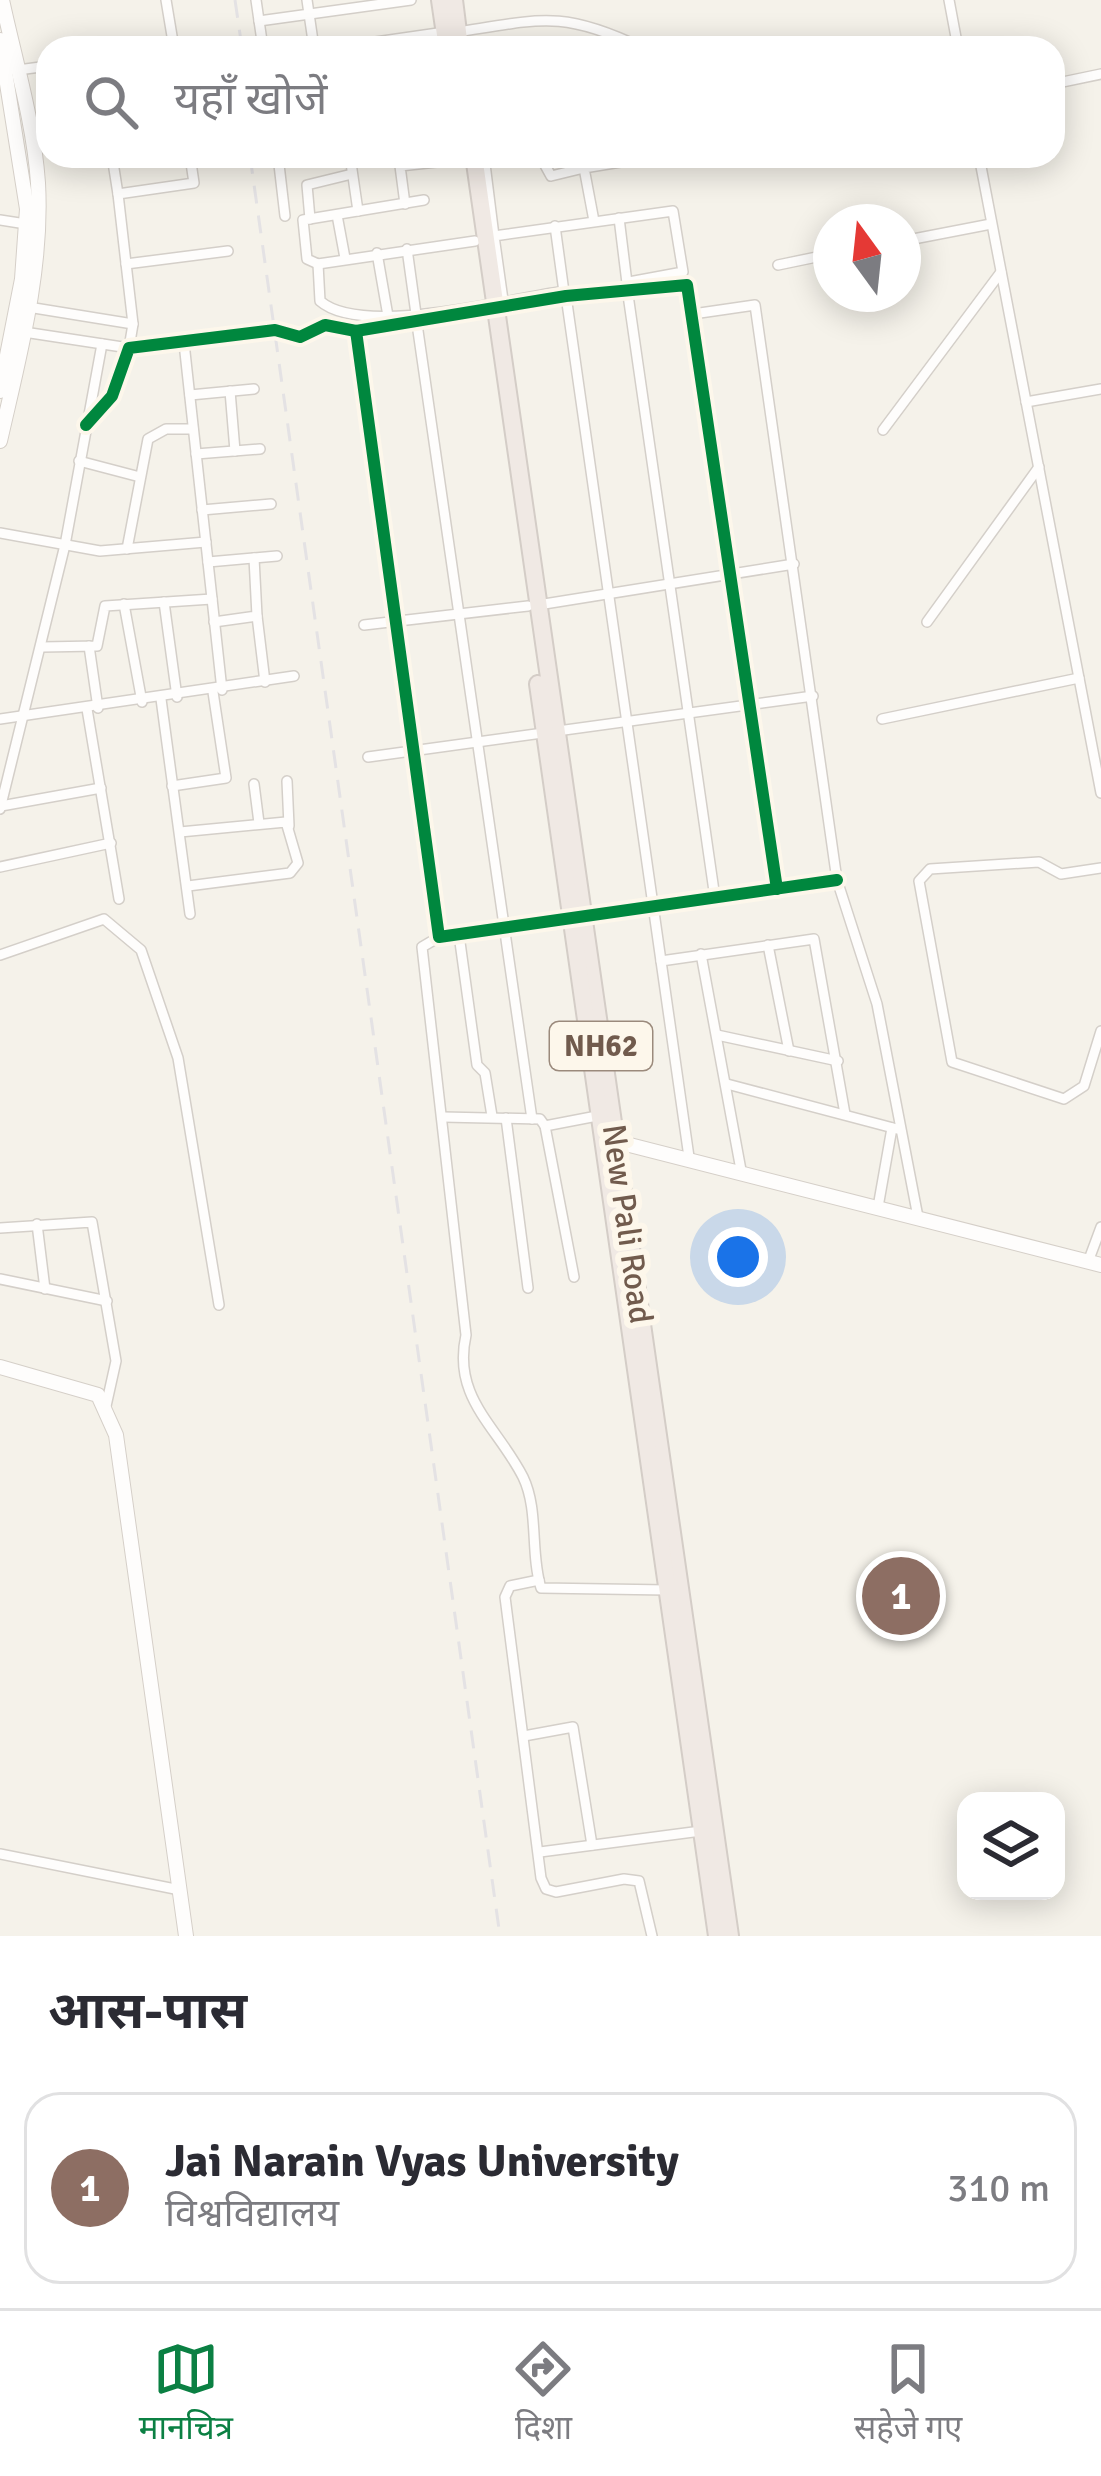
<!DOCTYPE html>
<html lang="hi">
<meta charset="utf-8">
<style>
:root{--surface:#fff;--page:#f2f2f3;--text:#2b2b33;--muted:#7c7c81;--line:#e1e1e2;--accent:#0b8043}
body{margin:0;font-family:Signika,"Noto Sans Devanagari",sans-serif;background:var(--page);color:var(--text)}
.controls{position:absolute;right:36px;bottom:36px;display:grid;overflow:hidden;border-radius:24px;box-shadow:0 6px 30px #0003}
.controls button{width:108px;height:108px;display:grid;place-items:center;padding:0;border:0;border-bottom:3px solid var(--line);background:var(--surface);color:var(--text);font:60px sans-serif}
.compass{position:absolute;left:813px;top:204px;width:108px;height:108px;border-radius:50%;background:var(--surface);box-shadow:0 6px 30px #0003;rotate:345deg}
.you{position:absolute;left:738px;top:1257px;width:42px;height:42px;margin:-30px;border:9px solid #fff;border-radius:50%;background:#1a73e8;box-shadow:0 0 0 18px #1a73e833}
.badge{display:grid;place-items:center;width:78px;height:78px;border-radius:50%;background:var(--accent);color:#fff;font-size:39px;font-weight:700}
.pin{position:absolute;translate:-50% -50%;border:6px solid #fff;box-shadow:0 3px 12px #0006}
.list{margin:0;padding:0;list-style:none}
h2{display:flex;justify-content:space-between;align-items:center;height:156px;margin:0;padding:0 48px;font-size:51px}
h2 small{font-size:39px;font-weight:400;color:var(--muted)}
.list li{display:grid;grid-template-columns:78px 1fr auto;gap:36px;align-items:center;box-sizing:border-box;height:192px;margin:0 24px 24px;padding:0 24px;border:3px solid var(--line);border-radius:36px}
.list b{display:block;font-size:45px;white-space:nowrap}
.list p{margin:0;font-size:39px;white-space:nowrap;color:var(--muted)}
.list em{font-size:39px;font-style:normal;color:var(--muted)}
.icon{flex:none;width:66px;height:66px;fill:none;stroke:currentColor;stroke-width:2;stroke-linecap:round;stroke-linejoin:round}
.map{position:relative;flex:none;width:1101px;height:1936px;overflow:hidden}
.search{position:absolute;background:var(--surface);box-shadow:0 6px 30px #0003;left:36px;right:36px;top:36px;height:132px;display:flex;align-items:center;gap:30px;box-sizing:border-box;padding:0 42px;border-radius:36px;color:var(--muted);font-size:45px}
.sheet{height:372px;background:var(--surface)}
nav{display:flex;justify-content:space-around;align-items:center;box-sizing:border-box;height:168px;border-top:3px solid var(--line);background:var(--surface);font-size:33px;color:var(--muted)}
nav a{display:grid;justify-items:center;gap:6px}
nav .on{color:var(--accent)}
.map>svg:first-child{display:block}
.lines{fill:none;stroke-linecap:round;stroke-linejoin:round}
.street-casing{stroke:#d4cfc9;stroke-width:12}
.secondary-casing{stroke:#d5cfc8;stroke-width:16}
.highway-casing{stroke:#d4cdc7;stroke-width:20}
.street{stroke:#fefdfc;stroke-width:9}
.secondary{stroke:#fefdfc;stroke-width:14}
.highway{stroke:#f0e9e4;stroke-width:16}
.rail{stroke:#e4e2e4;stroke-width:3;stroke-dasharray:18 12;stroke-linecap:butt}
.cycleway-casing{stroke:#fdf7eb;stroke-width:20}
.cycleway{stroke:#00873e;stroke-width:12}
.labels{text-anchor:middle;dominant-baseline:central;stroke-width:12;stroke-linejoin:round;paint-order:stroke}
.shield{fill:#fdf7eb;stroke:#9b8a7c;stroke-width:3}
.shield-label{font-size:30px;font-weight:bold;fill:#715b4d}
.street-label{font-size:33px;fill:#715b4d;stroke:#fdf7eb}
</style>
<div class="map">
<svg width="1101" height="1936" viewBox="0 0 1101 1936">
<rect width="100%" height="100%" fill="#f5f2ea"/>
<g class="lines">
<defs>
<g id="street">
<polyline points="166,0 174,48"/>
<polyline points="256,0 263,48"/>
<polyline points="307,0 314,48"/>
<polyline points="949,0 958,48"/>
<polyline points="259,21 411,0"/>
<path d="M458,32C541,19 563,10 642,48"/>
<polyline points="334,48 445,32"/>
<polyline points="18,70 48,66"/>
<polyline points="1053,84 1101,74"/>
<polyline points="112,156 118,194"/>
<polyline points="278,156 285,216"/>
<polyline points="350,156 358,211"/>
<polyline points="484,156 494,236"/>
<polyline points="540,156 551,176 584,168 583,156"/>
<polyline points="979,156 1101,793"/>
<polyline points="424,200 303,220 307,259 318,264 475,241"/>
<polyline points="405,204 400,166 464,159"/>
<polyline points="337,215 345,258"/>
<polyline points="619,218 627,283"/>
<polyline points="310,219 307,185 352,174"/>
<polyline points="0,220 26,224"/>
<polyline points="594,221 584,168 657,156"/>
<polyline points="555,226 564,292"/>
<polyline points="903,241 991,224"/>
<polyline points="407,249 416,314"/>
<polyline points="377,253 388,316"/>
<polyline points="126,264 228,251"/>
<path d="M318,264L320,301C361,337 506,300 559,292"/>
<polyline points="778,265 831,254"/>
<polyline points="627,288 715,898"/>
<polyline points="566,296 689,1157"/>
<polyline points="503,300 494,236 673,211 683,272 629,282"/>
<polyline points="28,307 133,324"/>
<polyline points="693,314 755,305 837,880 877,1004 918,1217"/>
<polyline points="417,324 532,1119"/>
<polyline points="356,331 439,937 837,880"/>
<polyline points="24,332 129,348 133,324 118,194 194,183 190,156"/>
<polyline points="184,343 222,690"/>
<polyline points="230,391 235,451"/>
<polyline points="190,395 254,389"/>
<polyline points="1026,402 1101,389"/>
<polyline points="86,425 112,396 129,348 275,330 300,337 325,325 356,331 566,296 687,285 777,889"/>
<polyline points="883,430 1001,272"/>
<polyline points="196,454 260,449"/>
<polyline points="79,461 140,477"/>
<polyline points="202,510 271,504"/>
<polyline points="0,533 100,551 206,542"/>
<polyline points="127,549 148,439 166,429 193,429"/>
<polyline points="208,562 277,556"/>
<polyline points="164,602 177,697"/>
<polyline points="124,604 142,702"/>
<polyline points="538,605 794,564"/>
<polyline points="257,616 265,682"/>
<polyline points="214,622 257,616 254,558"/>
<polyline points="927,622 1039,467"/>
<polyline points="364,625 528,606"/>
<polyline points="89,646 98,708"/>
<polyline points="42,647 97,646 105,606 212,599"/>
<polyline points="161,699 190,914"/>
<polyline points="87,709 119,899"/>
<polyline points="0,719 294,676"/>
<polyline points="882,719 1079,678"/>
<polyline points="368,757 813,696"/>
<polyline points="287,781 289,826"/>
<polyline points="254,784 259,823"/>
<polyline points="172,786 226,778 213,692"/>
<polyline points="1,806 101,788"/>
<polyline points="0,809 65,545 102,344"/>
<polyline points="180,832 286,822 298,863 290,873 188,886"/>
<polyline points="0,867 111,843"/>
<polyline points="1101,868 1061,874 1039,862 930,869 919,881 952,1062 1064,1099 1084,1086 1101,1031"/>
<polyline points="459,935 477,1065 485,1073 492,1116"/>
<path d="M439,937L422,947L466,1335C452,1398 497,1426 523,1477C539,1510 530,1553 541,1588L667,1590"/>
<polyline points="768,945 789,1051"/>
<polyline points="701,954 741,1170"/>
<polyline points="0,955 104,919 141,950 178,1058 219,1305"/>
<polyline points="661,961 814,939 845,1114"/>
<polyline points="717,1035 838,1061"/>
<polyline points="727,1084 897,1129"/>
<polyline points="443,1117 540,1119 545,1126 597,1116"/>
<polyline points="506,1118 528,1288"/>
<polyline points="545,1126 574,1277"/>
<polyline points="878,1207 892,1128"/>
<polyline points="37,1224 45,1289"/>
<polyline points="0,1228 92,1222 116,1361 106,1406"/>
<polyline points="1088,1262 1101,1227"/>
<polyline points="0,1279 107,1301"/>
<polyline points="539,1580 510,1586 505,1597 541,1878 546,1889 556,1892 624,1879 639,1881 652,1936"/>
<polyline points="524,1736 573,1727 592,1845"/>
<polyline points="540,1852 701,1831"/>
<polyline points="0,1854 180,1890"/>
</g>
<g id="secondary">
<polyline points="0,40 27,209 22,279 0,391"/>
<path d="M0,441C19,357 43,270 38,183C34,123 15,60 2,0"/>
<polyline points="614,1141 1101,1265"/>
<polyline points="0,1367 98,1395 116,1435 186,1936"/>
</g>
<g id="highway">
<polyline points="440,0 447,48"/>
<polyline points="454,0 460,48"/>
<polyline points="474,156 730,1936"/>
<polyline points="538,684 717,1936"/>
</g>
</defs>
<use href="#street" class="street-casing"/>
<use href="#secondary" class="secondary-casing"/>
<use href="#highway" class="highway-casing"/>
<use href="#street" class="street"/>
<use href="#secondary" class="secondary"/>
<use href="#highway" class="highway"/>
<g class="rail">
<polyline points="235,0 242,48"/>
<polyline points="250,156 500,1936"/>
</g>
<defs>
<g id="cycleway">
<polyline points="356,331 439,937 837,880"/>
<polyline points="86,425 112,396 129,348 275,330 300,337 325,325 356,331 566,296 687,285 777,889"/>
</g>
</defs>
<use href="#cycleway" class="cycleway-casing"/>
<use href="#cycleway" class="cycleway"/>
</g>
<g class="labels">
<rect class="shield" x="550" y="1022" width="102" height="48" rx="9"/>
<g class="shield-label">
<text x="601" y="1046">NH62</text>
</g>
<g class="street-label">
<text transform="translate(627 1224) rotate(82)">New Pali Road</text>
</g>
</g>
</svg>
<div class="controls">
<button><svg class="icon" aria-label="layers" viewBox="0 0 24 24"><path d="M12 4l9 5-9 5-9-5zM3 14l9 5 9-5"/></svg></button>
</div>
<svg class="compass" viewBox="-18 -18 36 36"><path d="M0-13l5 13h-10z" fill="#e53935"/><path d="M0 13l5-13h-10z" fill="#7c7c81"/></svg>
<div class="you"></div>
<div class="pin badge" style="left:901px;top:1596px;background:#8d6e63">1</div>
<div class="search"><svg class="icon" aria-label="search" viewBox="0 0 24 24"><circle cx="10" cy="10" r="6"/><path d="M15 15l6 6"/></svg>यहाँ खोजें</div>
</div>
<section class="sheet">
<h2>आस-पास<small></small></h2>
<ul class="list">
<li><span class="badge" style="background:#8d6e63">1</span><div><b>Jai Narain Vyas University</b><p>विश्वविद्यालय</p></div><em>310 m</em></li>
</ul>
</section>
<nav>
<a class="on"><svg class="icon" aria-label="map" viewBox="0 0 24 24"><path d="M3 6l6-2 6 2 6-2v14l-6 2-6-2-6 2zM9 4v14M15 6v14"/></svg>मानचित्र</a>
<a><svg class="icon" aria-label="directions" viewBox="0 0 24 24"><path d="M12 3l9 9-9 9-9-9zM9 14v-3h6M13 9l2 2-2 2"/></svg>दिशा</a>
<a><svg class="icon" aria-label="saved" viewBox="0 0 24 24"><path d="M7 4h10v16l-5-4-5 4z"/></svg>सहेजे गए</a>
</nav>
